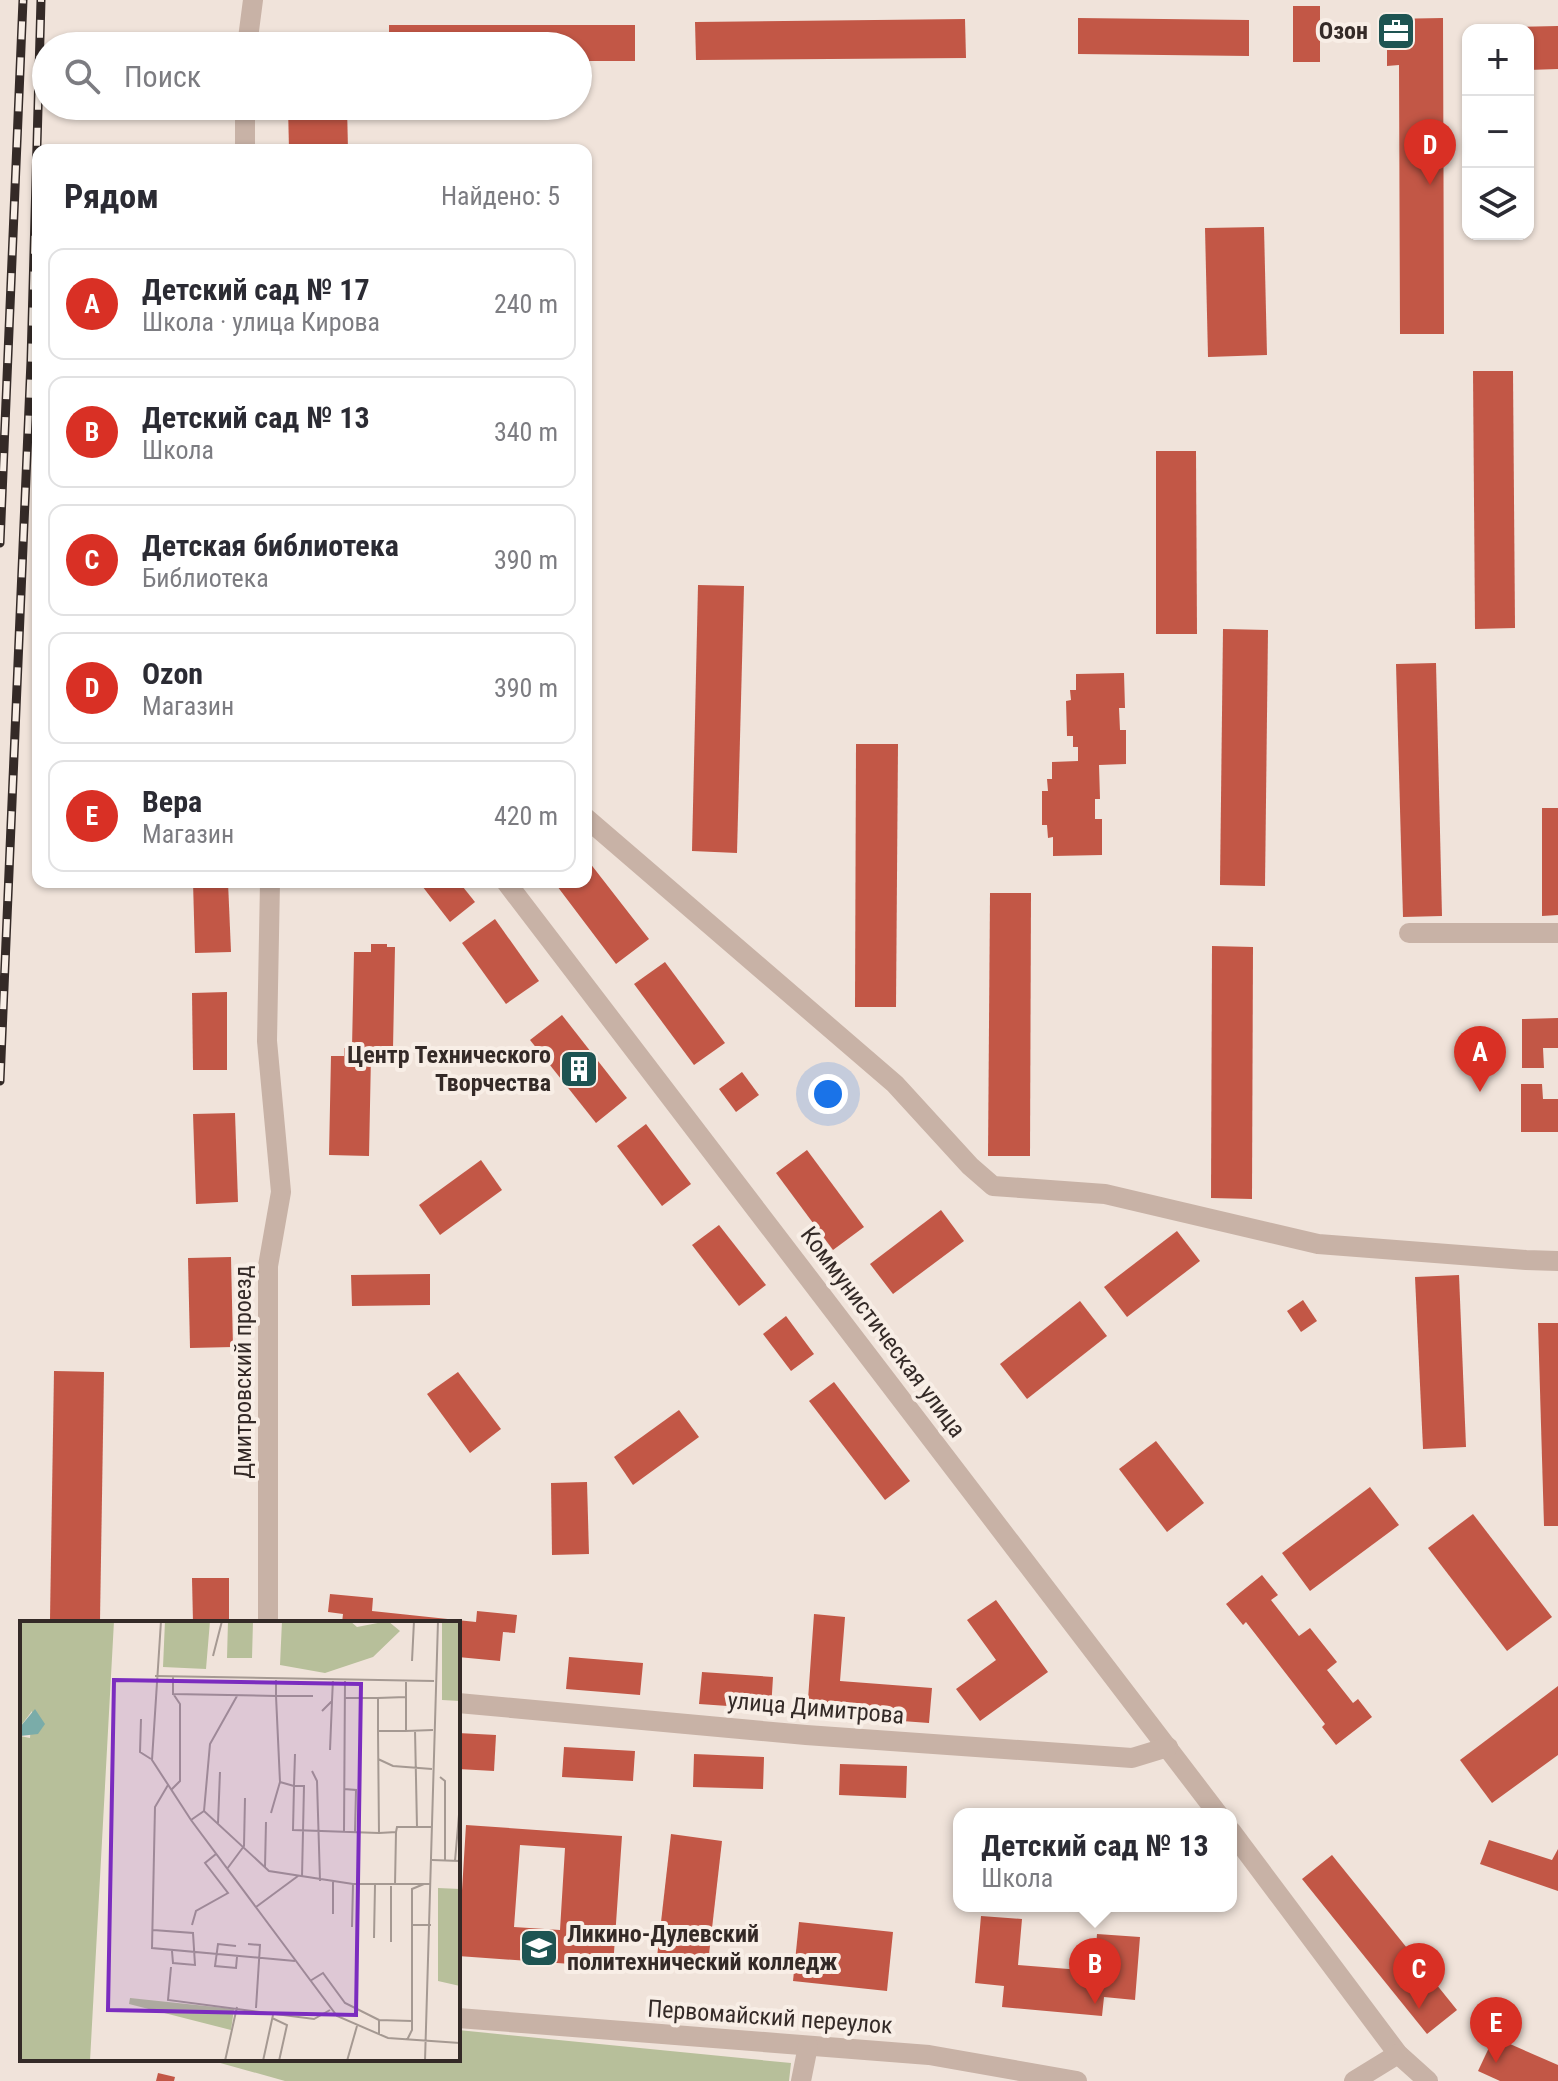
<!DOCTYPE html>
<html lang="ru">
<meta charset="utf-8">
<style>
:root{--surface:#fff;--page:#f7f7f7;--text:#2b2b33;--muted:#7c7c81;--line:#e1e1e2;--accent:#d93025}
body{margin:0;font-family:"Roboto Condensed",sans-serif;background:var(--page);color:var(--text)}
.controls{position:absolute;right:24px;top:24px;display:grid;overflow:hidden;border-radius:16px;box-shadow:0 2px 6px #0004}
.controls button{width:72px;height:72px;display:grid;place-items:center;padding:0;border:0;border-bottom:2px solid var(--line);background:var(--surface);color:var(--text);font:40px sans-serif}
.you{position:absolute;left:828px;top:1094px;width:28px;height:28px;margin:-20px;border:6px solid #fff;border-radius:50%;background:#1a73e8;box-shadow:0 0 0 12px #1a73e833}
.badge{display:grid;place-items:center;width:52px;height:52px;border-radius:50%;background:var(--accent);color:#fff;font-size:26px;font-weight:700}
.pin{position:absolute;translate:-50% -66px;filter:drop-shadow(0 2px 4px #0008)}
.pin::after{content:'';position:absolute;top:42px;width:28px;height:24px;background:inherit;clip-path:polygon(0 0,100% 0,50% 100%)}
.popup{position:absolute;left:953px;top:1808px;width:284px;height:104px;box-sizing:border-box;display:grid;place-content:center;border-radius:16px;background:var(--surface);filter:drop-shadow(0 2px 6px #0005);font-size:26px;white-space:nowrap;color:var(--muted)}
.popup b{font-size:30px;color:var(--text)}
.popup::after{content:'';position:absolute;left:50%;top:100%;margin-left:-16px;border:16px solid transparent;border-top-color:var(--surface)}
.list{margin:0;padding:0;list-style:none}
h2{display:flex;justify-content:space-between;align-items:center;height:104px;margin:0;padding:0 32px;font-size:34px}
h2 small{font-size:26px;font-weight:400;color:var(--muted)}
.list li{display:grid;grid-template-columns:52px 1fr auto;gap:24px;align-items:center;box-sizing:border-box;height:112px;margin:0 16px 16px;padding:0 16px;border:2px solid var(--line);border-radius:16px}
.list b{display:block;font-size:30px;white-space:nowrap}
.list p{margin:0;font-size:26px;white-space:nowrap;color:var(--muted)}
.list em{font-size:26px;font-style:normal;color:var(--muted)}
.icon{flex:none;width:44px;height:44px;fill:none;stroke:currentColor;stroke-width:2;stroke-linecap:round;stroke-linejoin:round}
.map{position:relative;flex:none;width:1558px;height:2081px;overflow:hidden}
.search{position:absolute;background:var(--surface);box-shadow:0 2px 6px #0004;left:32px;top:32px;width:560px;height:88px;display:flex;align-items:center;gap:20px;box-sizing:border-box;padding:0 28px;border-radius:44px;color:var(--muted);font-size:30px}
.panel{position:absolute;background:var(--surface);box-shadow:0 2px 6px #0004;left:32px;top:144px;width:560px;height:744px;border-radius:16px}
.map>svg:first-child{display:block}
.green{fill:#b7bf9a}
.building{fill:#c25746;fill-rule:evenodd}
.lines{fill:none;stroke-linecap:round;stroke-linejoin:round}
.minor{stroke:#c8b2a6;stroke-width:20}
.rail-casing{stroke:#342a27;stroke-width:9}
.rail{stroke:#f8eee6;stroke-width:6;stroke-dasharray:18;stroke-linecap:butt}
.labels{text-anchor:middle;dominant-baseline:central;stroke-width:8;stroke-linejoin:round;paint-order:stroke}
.poi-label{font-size:24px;font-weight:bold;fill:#342a27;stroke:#f8eee6;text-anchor:end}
.street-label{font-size:24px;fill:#342a27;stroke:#f8eee6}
.inset-road{fill:none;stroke:#a59992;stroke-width:2}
.view{fill:#7b2cbf;fill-opacity:0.15;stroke:#7b2cbf;stroke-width:4}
.inset-edge{fill:none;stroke:#342a27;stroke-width:4}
</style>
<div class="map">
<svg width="1558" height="2081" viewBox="0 0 1558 2081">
<rect width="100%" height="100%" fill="#f0e3da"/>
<polygon class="green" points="458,2030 791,2063 789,2081 285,2081 206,2059 458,2059"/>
<g class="building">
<rect x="1293" y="6" width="27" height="56"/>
<polygon points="1078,18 1249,20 1249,56 1078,54"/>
<polygon points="1443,18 1444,334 1400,334 1399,65 1387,66 1387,19"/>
<polygon points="965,19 966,58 696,60 695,22"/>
<polygon points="389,25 635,25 635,61 578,61 578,46 389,46"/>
<polygon points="1558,26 1558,69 1528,70 1528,30 1515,30 1515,27"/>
<polygon points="288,106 347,106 348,150 289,150"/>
<polygon points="1264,227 1267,355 1208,357 1205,228"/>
<polygon points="1473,371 1513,371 1515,628 1475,629"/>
<polygon points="1156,451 1196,451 1197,634 1156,634"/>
<polygon points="698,585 744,586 737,853 692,851"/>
<polygon points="1223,629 1268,630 1265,886 1220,885"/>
<polygon points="1436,663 1442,916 1403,917 1396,664"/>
<polygon points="1124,673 1125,708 1119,708 1120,730 1126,730 1126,764 1099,765 1100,799 1095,799 1095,819 1102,819 1102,855 1053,856 1053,837 1048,838 1047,825 1042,825 1042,791 1048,791 1047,779 1052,779 1052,762 1078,761 1078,747 1073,747 1073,736 1067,736 1066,701 1071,700 1070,690 1076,690 1076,674"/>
<polygon points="856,744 898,744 896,1007 855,1007"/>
<polygon points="1542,808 1558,808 1558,915 1542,916"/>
<polygon points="586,858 649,939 616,964 554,882 586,882"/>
<polygon points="193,882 228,882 231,952 195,953"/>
<polygon points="419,882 459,882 475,902 450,922"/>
<polygon points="990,893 1031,893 1030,1156 988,1156"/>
<polygon points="495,919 539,981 506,1004 462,943"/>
<polygon points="371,944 387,944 387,947 395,947 393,1049 388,1049 388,1052 375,1052 375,1055 371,1055 369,1156 329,1155 331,1056 344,1056 344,1048 352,1048 354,952 371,952"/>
<polygon points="1212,946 1253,947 1252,1199 1211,1198"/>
<polygon points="665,962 725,1043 694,1065 634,984"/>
<polygon points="227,992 227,1070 193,1070 192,993"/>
<polygon points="562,1015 627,1098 596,1123 530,1040"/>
<polygon points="1558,1018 1558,1048 1543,1048 1544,1068 1522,1068 1522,1019"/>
<polygon points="742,1072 759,1095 736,1112 719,1089"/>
<polygon points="1521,1084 1542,1084 1543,1099 1558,1099 1558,1132 1521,1132"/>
<polygon points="235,1113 238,1202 196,1204 193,1114"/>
<polygon points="646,1124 691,1184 662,1206 617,1146"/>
<polygon points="807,1150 864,1227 833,1250 776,1173"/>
<polygon points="481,1160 502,1190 440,1235 419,1205"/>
<polygon points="941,1210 964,1241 893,1294 870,1264"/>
<polygon points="719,1225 766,1285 739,1306 692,1245"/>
<polygon points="1177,1231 1200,1261 1127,1317 1104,1287"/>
<polygon points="231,1257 233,1347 190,1348 188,1258"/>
<polygon points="430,1274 430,1305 352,1306 351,1275"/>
<polygon points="1459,1275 1466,1447 1423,1449 1415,1277"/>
<polygon points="1303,1300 1317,1321 1301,1332 1287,1311"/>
<polygon points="1080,1301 1107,1336 1027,1399 1000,1364"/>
<polygon points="786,1316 814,1354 791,1371 763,1334"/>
<polygon points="1538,1323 1558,1323 1558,1526 1544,1526"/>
<polygon points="54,1371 104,1372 100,1620 50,1619"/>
<polygon points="458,1372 501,1429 470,1453 427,1394"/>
<polygon points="834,1382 910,1481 885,1500 809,1401"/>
<polygon points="679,1410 699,1437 633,1485 614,1457"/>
<polygon points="1156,1441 1204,1503 1167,1532 1119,1469"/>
<polygon points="587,1482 589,1554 552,1555 551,1483"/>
<polygon points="1370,1487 1399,1525 1310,1591 1282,1553"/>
<polygon points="1473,1514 1552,1617 1507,1651 1428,1548"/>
<polygon points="1262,1575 1278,1595 1271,1600 1299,1636 1310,1628 1337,1662 1327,1670 1353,1703 1358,1699 1372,1717 1336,1745 1322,1727 1325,1724 1246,1622 1243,1625 1226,1604"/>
<polygon points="192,1578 229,1578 229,1623 193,1623"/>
<polygon points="330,1594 373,1598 372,1611 476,1622 477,1611 517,1615 515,1633 503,1632 500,1661 458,1657 458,1623 342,1623 343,1614 328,1612"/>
<polygon points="996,1600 1048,1672 980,1721 956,1689 996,1660 967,1620"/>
<polygon points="814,1614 845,1617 840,1681 932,1688 929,1723 807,1714"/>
<polygon points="569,1657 643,1663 640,1695 566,1689"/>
<polygon points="702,1672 773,1677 771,1709 699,1704"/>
<polygon points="1558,1686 1558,1755 1492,1803 1460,1760"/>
<polygon points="458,1733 496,1735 494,1771 458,1769"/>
<polygon points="564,1747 635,1751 633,1781 562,1777"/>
<polygon points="694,1754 764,1757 763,1789 693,1787"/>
<polygon points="840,1764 907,1766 906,1798 839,1795"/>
<path d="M466,1825L622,1836L613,1967L458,1956ZM520,1845L565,1848L560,1930L514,1927Z"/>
<polygon points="671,1834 722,1841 707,1972 656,1966"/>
<polygon points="1489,1840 1552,1860 1558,1849 1558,1891 1480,1864"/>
<polygon points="1332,1855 1457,2010 1427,2034 1302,1879"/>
<polygon points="981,1916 1022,1919 1018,1965 1094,1971 1097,1934 1140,1937 1135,2000 1104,1997 1102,2016 1002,2007 1004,1986 975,1983"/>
<polygon points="799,1922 893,1932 887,1991 793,1981"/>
<polygon points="1494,2037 1558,2065 1558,2081 1500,2081 1478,2071"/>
<polygon points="158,2073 175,2077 174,2081 156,2081"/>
</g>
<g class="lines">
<g class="minor">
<polyline points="247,46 253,0"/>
<polyline points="245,150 245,106"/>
<polyline points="586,818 895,1084 970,1166 993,1186 1105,1194 1318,1244 1526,1260 1558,1261"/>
<polyline points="506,882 1218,1814"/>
<polyline points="1409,933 1558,933"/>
<polyline points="268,1623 268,1266 281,1192 267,1041 270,882"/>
<polyline points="458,1703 806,1735 1132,1758 1168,1747"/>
<polyline points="1231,1831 1398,2054 1428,2081"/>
<polyline points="458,2018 929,2055 1077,2081"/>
<polyline points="801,2081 808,2046"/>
<polyline points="1354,2081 1398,2054"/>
</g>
<defs>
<g id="rail">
<polyline points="0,543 23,0"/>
<polyline points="0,1081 31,361 41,0"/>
</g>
</defs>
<use href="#rail" class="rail-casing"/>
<use href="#rail" class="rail"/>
</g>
<defs>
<symbol id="office-square" viewBox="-11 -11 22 22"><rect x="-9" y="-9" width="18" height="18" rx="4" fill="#1e5452" stroke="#f8eee6"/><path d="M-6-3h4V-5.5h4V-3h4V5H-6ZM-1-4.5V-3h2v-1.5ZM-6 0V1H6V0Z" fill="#fff"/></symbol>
<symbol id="building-square" viewBox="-11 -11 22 22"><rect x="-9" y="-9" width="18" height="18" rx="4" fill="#1e5452" stroke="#f8eee6"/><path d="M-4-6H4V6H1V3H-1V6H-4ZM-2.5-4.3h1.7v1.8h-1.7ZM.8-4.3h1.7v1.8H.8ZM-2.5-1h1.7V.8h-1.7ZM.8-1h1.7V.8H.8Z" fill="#fff"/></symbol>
<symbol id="university-square" viewBox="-11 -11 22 22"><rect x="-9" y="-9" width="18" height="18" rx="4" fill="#1e5452" stroke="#f8eee6"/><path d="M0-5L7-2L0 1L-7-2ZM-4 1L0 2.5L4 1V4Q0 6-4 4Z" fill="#fff"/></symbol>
</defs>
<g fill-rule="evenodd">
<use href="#office-square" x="1374" y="9" width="44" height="44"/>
<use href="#building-square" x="557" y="1047" width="44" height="44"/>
<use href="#university-square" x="517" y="1926" width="44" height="44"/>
</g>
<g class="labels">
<g class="poi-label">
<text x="1368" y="31">Озон</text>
<text x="551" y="1055">Центр Технического<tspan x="551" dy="28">Творчества</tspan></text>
<text x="567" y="1934" text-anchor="start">Ликино-Дулевский<tspan x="567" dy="28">политехнический колледж</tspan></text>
</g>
<g class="street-label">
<text transform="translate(883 1332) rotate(53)">Коммунистическая улица</text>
<text transform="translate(243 1372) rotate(-90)">Дмитровский проезд</text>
<text transform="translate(816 1708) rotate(5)">улица Димитрова</text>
<text transform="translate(770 2017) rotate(4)">Первомайский переулок</text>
</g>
</g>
<g transform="translate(20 1621)">
<rect width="440" height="440" fill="#f0e3da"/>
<path d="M0,0H94L70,440H0V115L10,117L12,90L0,106ZM145,0H190L186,48L143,46ZM208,0H233L232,37H207ZM262,0H330L337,6L368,0L380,10L353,36L305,52L260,44ZM422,0H440V80L422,79ZM418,267L440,268V365L418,360ZM110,377L214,388L211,409L109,383Z" fill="#b7bf9a"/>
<path d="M15,88L25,103L18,113L0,115V106Z" fill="#7aaca9"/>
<path class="inset-road" d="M141,0L132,139L171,199L317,395L368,417L440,422M193,35L202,0M392,40L394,0M135,55L414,60M153,55V73L256,75L260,161L251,192M256,57V75H293M386,59V110L413,109M325,77H358M302,90L312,80L313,58M121,98L120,131L131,138M395,109L397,206M358,110L359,212M386,110H358V77L386,76M310,129L312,80M275,133L274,165H284L282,256M358,138L373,145L412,148M292,150L297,160L300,260M420,156L425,160V239M260,161L274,165L273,209L359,212L376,211L377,206H411M148,164L135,186L132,327L275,340M324,168L336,169L335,211M151,169L160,160V83L154,74M184,190L190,123L217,75M171,199L184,190L249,250L333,263H411M198,202L200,151M324,211L325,58M412,239L440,240M435,240L440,182M245,246L246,201M207,248L224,225L225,177M404,263L392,268V304H411M375,264L376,211M371,265V321M236,286L278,255M313,293V261M172,304L176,290L208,272L185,242L196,233M332,306L333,263M133,309L173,312L175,344L153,342L152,330M354,317L355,264M228,323L240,324L236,387M216,325L198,323L195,345L216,347L217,336M151,346L148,379L294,398L310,389M290,360L303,352L325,382L359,399M252,397L267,404L259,440M359,414V399L392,400M387,419L392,409V304M205,440L217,386M243,440L253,394M327,440L337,405M405,440L418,0"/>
<path class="view" d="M94,59L341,63L336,394L88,389Z"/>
<rect width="440" height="440" class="inset-edge"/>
</g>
</svg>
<div class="controls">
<button>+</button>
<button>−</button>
<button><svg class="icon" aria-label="layers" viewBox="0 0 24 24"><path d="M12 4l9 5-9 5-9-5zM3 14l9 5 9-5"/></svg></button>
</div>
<div class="you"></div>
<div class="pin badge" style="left:1480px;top:1092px">A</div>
<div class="pin badge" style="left:1095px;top:2004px">B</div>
<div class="popup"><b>Детский сад № 13</b>Школа</div>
<div class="pin badge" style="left:1419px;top:2009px">C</div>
<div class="pin badge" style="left:1430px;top:185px">D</div>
<div class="pin badge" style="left:1496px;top:2063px">E</div>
<div class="search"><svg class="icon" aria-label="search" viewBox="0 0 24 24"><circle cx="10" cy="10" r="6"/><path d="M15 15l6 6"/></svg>Поиск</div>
<section class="panel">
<h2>Рядом<small>Найдено: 5</small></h2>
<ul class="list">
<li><span class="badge">A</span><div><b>Детский сад № 17</b><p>Школа · улица Кирова</p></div><em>240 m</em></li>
<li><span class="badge">B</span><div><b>Детский сад № 13</b><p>Школа</p></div><em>340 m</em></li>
<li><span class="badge">C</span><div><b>Детская библиотека</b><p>Библиотека</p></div><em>390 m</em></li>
<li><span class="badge">D</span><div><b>Ozon</b><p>Магазин</p></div><em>390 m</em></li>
<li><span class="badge">E</span><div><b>Вера</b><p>Магазин</p></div><em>420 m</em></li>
</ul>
</section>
</div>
